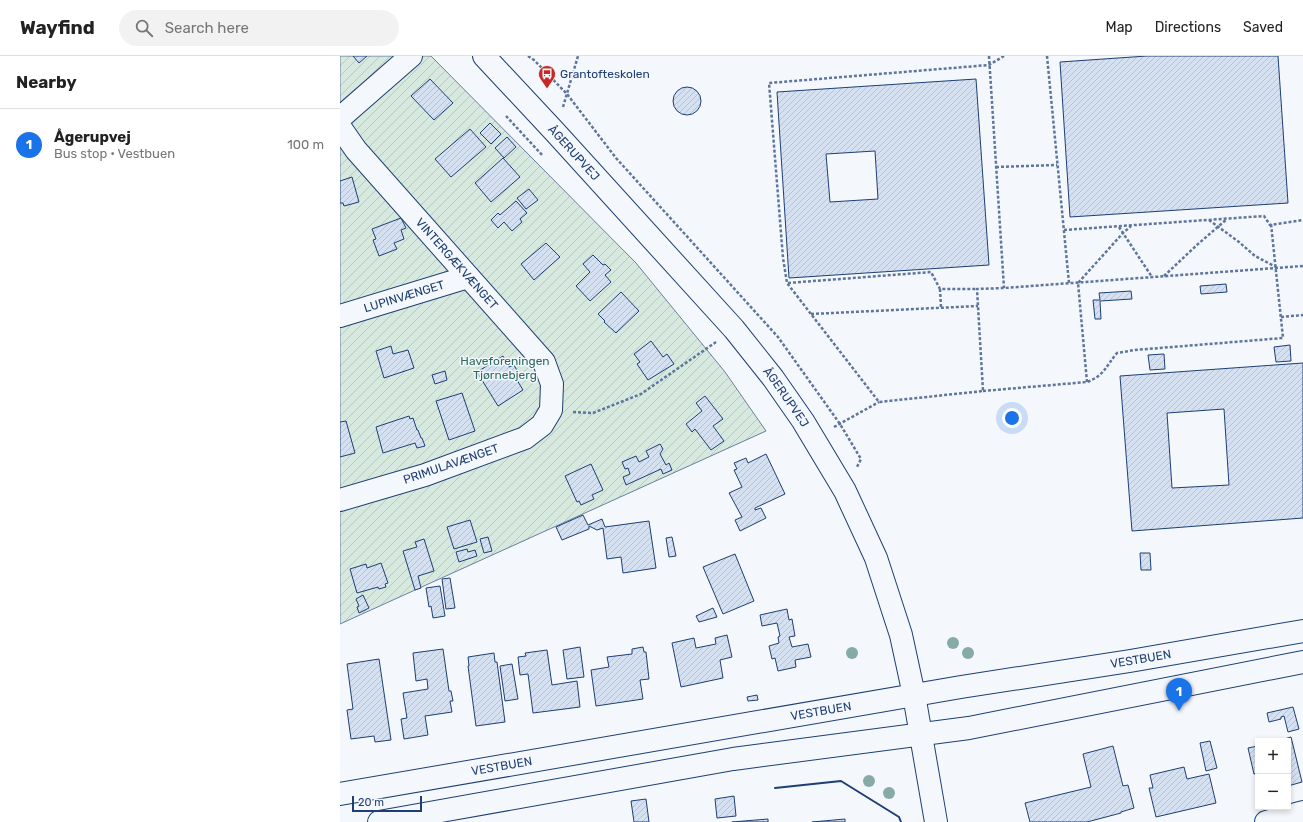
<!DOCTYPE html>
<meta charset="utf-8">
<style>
:root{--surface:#fff;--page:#f2f2f2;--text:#222;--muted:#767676;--line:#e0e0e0;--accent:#1a73e8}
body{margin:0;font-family:Rubik,sans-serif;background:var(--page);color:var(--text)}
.controls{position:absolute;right:12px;bottom:12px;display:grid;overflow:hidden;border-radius:0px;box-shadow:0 2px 6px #0003}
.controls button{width:36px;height:36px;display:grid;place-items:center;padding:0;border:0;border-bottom:1px solid var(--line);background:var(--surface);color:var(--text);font:20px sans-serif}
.scale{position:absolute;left:12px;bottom:10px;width:70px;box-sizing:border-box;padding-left:4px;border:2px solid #1d3f73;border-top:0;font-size:11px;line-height:14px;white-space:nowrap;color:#1d3f73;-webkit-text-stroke:3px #f4f7fb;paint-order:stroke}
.you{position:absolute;left:672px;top:362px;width:14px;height:14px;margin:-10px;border:3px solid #fff;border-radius:50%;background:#1a73e8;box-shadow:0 0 0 6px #1a73e833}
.badge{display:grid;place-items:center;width:26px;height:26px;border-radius:50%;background:var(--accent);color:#fff;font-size:13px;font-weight:700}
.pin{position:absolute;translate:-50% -33px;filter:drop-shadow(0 1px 2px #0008)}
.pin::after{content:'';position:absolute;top:21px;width:14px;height:12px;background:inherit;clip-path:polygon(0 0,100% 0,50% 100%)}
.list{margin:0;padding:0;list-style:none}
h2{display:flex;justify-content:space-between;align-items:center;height:52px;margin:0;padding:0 16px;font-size:17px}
h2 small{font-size:13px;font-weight:400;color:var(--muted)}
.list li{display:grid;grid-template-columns:26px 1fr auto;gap:12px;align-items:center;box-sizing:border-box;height:72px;padding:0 16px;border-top:1px solid var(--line)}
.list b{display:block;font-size:15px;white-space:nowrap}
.list p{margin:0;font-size:13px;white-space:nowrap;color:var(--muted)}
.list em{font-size:13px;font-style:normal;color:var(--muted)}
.icon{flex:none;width:22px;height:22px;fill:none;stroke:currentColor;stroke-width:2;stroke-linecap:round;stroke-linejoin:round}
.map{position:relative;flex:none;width:963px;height:766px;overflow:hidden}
header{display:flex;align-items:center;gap:24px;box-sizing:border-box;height:56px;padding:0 20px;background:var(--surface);border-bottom:1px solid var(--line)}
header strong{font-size:19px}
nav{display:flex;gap:22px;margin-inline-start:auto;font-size:14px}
.search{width:280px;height:36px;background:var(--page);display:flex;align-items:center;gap:10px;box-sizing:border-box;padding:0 14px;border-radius:22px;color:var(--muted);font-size:15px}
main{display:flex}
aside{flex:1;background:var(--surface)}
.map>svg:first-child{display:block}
.garden{fill:url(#garden-furrows);stroke:#687fa3}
.building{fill:url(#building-hatch);stroke:#1d3f73;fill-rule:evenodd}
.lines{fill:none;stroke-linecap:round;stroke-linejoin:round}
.minor-casing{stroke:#1d3f73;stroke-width:24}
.path{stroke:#5e769c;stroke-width:2.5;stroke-dasharray:3 2;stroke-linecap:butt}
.minor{stroke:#f4f7fb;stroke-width:22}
.wall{stroke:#1d3f73;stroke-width:2}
.tree{fill:#86aba6}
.labels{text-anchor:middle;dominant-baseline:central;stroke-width:3;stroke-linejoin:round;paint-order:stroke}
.poi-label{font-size:12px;fill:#1d3f73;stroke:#f4f7fb;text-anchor:start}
.street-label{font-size:12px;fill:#1d3f73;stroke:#f4f7fb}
.park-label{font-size:12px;fill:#2c6c60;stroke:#f4f7fb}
</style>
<header>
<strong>Wayfind</strong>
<div class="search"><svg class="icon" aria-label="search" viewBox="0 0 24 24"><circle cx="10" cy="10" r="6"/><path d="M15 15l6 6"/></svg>Search here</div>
<nav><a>Map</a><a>Directions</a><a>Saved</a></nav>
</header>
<main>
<aside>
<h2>Nearby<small></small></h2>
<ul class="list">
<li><span class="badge">1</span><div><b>Ågerupvej</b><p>Bus stop · Vestbuen</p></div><em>100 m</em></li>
</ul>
</aside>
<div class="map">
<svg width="963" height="766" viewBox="0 0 963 766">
<defs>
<pattern id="garden-furrows" width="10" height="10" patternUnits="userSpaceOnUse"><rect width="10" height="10" fill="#d7e8df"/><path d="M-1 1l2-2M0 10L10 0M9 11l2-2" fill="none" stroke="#b8c8c3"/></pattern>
<pattern id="building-hatch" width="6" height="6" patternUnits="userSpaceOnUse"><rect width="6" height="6" fill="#d5e0f0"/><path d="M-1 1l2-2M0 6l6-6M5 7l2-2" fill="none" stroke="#b6c1d1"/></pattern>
</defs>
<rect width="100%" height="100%" fill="#f4f7fb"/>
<polygon class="garden" points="0,0 91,0 296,207 385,316 426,375 0,568"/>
<g class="building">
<polygon points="13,0 27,0 19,7"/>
<polygon points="807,0 938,0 948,147 730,161 720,6"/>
<polygon points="90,23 113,47 94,64 71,40"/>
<path d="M636,23L649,209L449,222L437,36ZM535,95L538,143L490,146L486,98Z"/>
<circle cx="347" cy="45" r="14"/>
<polygon points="150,67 161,78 151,88 140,77"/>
<polygon points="130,73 146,91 111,121 95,103"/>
<polygon points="167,81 176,91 164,102 155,92"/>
<polygon points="163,102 180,121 151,146 135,127"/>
<polygon points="12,121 19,146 4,150 3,147 0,147 0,125"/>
<polygon points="189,133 198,144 186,153 177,142"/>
<polygon points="176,145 187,157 180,163 182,166 172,175 164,166 158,172 151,164 158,157 160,159"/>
<polygon points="61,162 66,172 61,174 64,183 54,187 57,193 39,200 33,184 36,183 32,173"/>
<polygon points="206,187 220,201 194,224 181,208"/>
<polygon points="253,199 263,209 265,208 271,214 265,219 271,226 250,245 236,230 250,216 243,208"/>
<polygon points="886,228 887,236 861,238 860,230"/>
<polygon points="791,235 792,243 760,245 761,263 755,263 753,244 760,244 759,237"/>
<polygon points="281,236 299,255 276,277 264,266 265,265 258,258"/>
<polygon points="311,285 323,301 327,298 334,308 308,324 297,308 300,306 294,298"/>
<polygon points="950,289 951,305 936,306 934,291"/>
<polygon points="51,290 53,298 68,294 74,312 44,322 36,295"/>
<polygon points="824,298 825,313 810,314 808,299"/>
<polygon points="163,300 169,311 174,309 181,322 177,324 183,334 158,350 137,316"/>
<path d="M963,307V462L792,475L780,320ZM884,353L889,429L832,432L827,357Z"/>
<polygon points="105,315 107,324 95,328 92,319"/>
<polygon points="122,337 135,375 109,384 96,345"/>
<polygon points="365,340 383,363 373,370 384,385 371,394 355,373 352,376 346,368 362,355 356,347"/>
<polygon points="69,360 70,363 73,362 77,374 78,374 81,382 82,382 85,390 77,392 75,387 43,397 36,371"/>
<polygon points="6,365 15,397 0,401 0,366"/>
<polygon points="320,388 323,393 320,398 326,409 329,407 332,414 323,418 321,413 286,429 283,421 290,418 288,412 285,413 282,406 296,400 299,406 309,401 306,395"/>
<polygon points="426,398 445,438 415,452 415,454 421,452 426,462 400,475 395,464 402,461 389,437 402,431 394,414 397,413 394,407 406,402 408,407"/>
<polygon points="251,408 263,434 252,439 254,443 241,449 239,445 237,446 225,420"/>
<polygon points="243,459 248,469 262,463 265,471 309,465 316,512 283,517 281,501 267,503 263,472 257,474 249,470 249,473 222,484 216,471"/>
<polygon points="130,464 137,486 114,493 107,471"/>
<polygon points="148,481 152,495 144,497 140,483"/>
<polygon points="332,481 336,500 329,501 326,482"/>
<polygon points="84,483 94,515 78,520 81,532 75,534 63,495 77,491 75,486"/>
<polygon points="127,493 128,496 135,494 137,500 119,506 116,496"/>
<polygon points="800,497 810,497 811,514 801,514"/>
<polygon points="395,498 414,545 383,558 363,511"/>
<polygon points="41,507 48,527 45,528 46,531 39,533 38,531 17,537 10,513 26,508 27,512"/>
<polygon points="110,522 115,552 106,553 102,523"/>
<polygon points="100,530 105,560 93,562 91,550 89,551 86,532"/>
<polygon points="23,539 29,552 19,557 17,551 19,550 16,543"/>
<polygon points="373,552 377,561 359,566 356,560"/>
<polygon points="447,553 449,564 452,563 455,580 449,581 452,591 468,588 471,601 455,604 456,611 438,615 435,602 432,603 429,590 439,587 438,581 440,580 437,567 422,570 420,559"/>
<polygon points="387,579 392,601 380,604 383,622 341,631 332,587 354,582 356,592 376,588 375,582"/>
<polygon points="240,591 244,621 227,623 223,594"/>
<polygon points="303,591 304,596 306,596 309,623 300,624 303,643 256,650 251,614 269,611 267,601 292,598 292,593"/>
<polygon points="103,593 109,635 111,635 113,645 110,645 112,656 85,660 88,679 64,683 61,663 67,662 63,637 88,633 87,623 76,625 73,597"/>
<polygon points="207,594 212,629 237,625 240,651 193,657 188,618 180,619 178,601 186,600 185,597"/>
<polygon points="154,597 155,606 157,606 165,666 136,670 128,610 129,610 128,601"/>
<polygon points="39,603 51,684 35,686 34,680 11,683 7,654 13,653 7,608"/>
<polygon points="172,608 178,643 165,645 160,610"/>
<polygon points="417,639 418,644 408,645 407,641"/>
<polygon points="953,651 959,673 948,676 944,660 941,661 941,663 929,666 927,657"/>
<polygon points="951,681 962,726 948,730 948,685 938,685"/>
<polygon points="870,685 877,712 866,715 860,687"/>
<polygon points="773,690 783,730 788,729 794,752 781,756 781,757 747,766 690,766 685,747 751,731 743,698"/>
<polygon points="918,690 918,717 914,718 908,692"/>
<polygon points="844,711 847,723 869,718 876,747 816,761 809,732 813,732 810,719"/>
<polygon points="394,740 396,760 377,762 375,743"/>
<polygon points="306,743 309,766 294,766 291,745"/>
<polygon points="428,763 428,766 392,766"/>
<polygon points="505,763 505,766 472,766"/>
</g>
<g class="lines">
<defs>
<g id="minor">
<path id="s1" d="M144,0L215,76L394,273L433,322L463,365L505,435L536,502L561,579L574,639L596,766"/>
<polyline points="0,62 71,0"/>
<path id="s2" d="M0,71L16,94L204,306L212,328L211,354L202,369L185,382L85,419L0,444"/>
<path id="s3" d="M0,260L128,221"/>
<path id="s4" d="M0,738L621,631L790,605L963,575"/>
<polyline points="39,766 393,703 629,672 963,606"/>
<polyline points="926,766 963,756"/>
</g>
</defs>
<use href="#minor" class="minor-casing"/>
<g class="path">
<polyline points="188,0 194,4 227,38 276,102 438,281 500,368 521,403 517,411"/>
<polyline points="649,0 664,232"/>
<polyline points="664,0 649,9 429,27 443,202 447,227 539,346 643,335 637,233 664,232 963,210"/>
<polyline points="707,0 729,227"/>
<polyline points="223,51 238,0"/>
<polyline points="166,60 203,100"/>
<polyline points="656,111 717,109"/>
<polyline points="869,164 899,186 915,200 936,211"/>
<polyline points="779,171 812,221"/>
<polyline points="724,174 924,160 930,169 963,164"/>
<polyline points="824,220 858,188 887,163"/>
<polyline points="448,227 591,216 600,233 637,233"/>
<polyline points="600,233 601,251"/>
<polyline points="471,258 638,250"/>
<polyline points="941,261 963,259"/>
<polyline points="747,326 738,227 783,177 791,170"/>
<path d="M643,335L747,326C765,319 766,310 777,297L795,294L943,282L931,168"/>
<polyline points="233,356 253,357 301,338 376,286"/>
<polyline points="494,371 539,346"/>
</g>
<use href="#minor" class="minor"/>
<polyline class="wall" points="435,732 501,725 559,761 561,766"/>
</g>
<g class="tree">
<circle cx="613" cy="587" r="6"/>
<circle cx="512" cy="597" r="6"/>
<circle cx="628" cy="597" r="6"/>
<circle cx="529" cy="725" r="6"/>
<circle cx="549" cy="737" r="6"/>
</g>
<defs>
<symbol id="bus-pin" viewBox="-11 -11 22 30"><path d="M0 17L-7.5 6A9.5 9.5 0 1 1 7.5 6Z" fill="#c62828" stroke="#f4f7fb"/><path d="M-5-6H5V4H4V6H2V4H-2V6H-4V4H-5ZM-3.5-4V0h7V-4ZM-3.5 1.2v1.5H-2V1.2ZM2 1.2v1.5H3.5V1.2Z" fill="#fff"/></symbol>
</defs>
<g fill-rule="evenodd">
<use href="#bus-pin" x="197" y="8" width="20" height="27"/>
</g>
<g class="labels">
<g class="poi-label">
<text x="220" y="18">Grantofteskolen</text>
</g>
<g class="street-label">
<text stroke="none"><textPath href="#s1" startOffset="132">ÅGERUPVEJ</textPath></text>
<text stroke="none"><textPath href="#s2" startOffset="180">VINTERGÆKVÆNGET</textPath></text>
<text stroke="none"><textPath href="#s3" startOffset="67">LUPINVÆNGET</textPath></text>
<text stroke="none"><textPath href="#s1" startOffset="456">ÅGERUPVEJ</textPath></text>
<text transform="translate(111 408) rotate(-19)">PRIMULAVÆNGET</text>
<text stroke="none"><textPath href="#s4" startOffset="812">VESTBUEN</textPath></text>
<text stroke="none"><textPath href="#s4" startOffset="488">VESTBUEN</textPath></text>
<text stroke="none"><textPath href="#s4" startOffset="164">VESTBUEN</textPath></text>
</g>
<g class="park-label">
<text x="165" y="305">Haveforeningen<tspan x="165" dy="14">Tjørnebjerg</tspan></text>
</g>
</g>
</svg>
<div class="controls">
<button>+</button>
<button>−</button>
</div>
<div class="scale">20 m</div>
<div class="you"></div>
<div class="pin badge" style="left:839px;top:655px">1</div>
</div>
</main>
